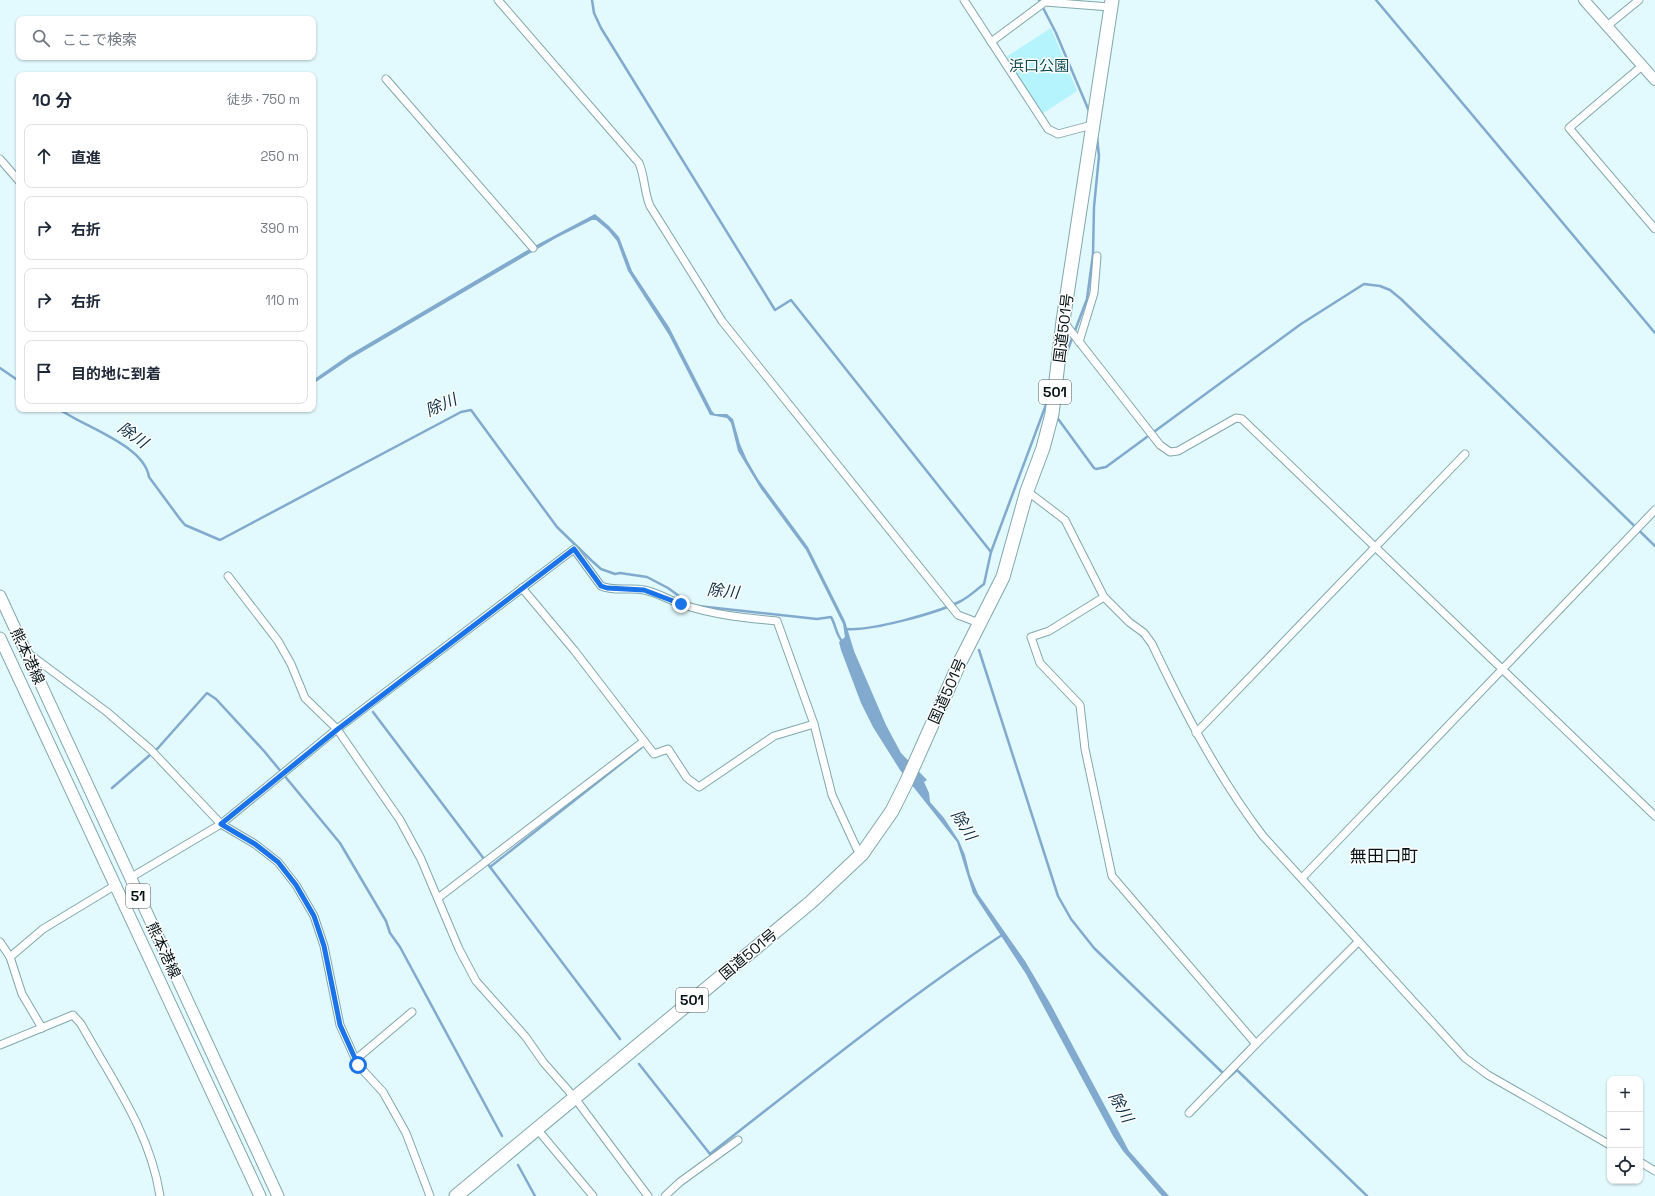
<!DOCTYPE html>
<html lang="ja">
<meta charset="utf-8">
<style>
:root{--surface:#fff;--page:#f2f2f3;--text:#1f2937;--muted:#747a83;--line:#e0e1e3}
body{margin:0;font-family:"Space Grotesk","Noto Sans JP",sans-serif;background:var(--page);color:var(--text)}
.controls{position:absolute;right:12px;bottom:12px;display:grid;overflow:hidden;border-radius:8px;box-shadow:0 1px 3px #0004}
.controls button{width:36px;height:36px;display:grid;place-items:center;padding:0;border:0;border-bottom:1px solid var(--line);background:var(--surface);color:var(--text);font:20px sans-serif}
.stop{position:absolute;width:12px;height:12px;margin:-9px;border:3px solid #1a73e8;border-radius:50%;background:#fff}
.stop.end{background:#1a73e8;border-color:#fff;box-shadow:0 1px 4px #0008}
.list{margin:0;padding:0;list-style:none}
h2{display:flex;justify-content:space-between;align-items:center;height:52px;margin:0;padding:0 16px;font-size:17px}
h2 small{font-size:13px;font-weight:400;color:var(--muted)}
.list li{display:grid;grid-template-columns:26px 1fr auto;gap:12px;align-items:center;box-sizing:border-box;height:64px;margin:0 8px 8px;padding:0 8px;border:1px solid var(--line);border-radius:8px}
.list b{display:block;font-size:15px;white-space:nowrap}
.list em{font-size:13px;font-style:normal;color:var(--muted)}
.icon{flex:none;width:22px;height:22px;fill:none;stroke:currentColor;stroke-width:2;stroke-linecap:round;stroke-linejoin:round}
.map{position:relative;flex:none;width:1655px;height:1196px;overflow:hidden}
.search{position:absolute;background:var(--surface);box-shadow:0 1px 3px #0004;left:16px;top:16px;width:300px;height:44px;display:flex;align-items:center;gap:10px;box-sizing:border-box;padding:0 14px;border-radius:8px;color:var(--muted);font-size:15px}
.panel{position:absolute;background:var(--surface);box-shadow:0 1px 3px #0004;left:16px;top:72px;width:300px;height:340px;border-radius:8px}
.map>svg:first-child{display:block}
.green{fill:#b5f4fc}
.water{fill:#81aace}
.lines{fill:none;stroke-linecap:round;stroke-linejoin:round}
.stream{stroke:#81aace;stroke-width:2.5}
.street-casing{stroke:#82a8ad;stroke-width:9}
.secondary-casing{stroke:#82a8ad;stroke-width:12}
.primary-casing{stroke:#82a8ad;stroke-width:13}
.highway-casing{stroke:#82a8ad;stroke-width:15}
.street{stroke:#fff;stroke-width:7}
.secondary{stroke:#fff;stroke-width:10}
.primary{stroke:#fff;stroke-width:11}
.highway{stroke:#fff;stroke-width:13}
.route{stroke:#1a73e8;stroke-width:5}
.labels{text-anchor:middle;dominant-baseline:central;stroke-width:3;stroke-linejoin:round;paint-order:stroke}
.shield{fill:#fff;stroke:#50595a;stroke-width:1}
.shield-label{font-size:14px;font-weight:bold;fill:#051214}
.park-label{font-size:15px;fill:#0e4b52;stroke:#fff}
.street-label{font-size:15px;fill:#051214;stroke:#fff}
.water-label{font-size:16px;font-style:italic;fill:#0b2c45;stroke:#fff}
.quarter-label{font-size:17px;fill:#051214;stroke:#fff}
</style>
<div class="map">
<svg width="1655" height="1196" viewBox="0 0 1655 1196">
<rect width="100%" height="100%" fill="#e2f9fd"/>
<polygon class="green" points="1051,28 1077,91 1042,114 1006,57"/>
<polygon class="water" points="595,214 609,226 619,237 632,271 669,327 712,411 715,414 727,414 733,419 740,444 747,460 758,479 808,547 845,621 854,651 886,725 901,753 927,780 924,782 929,793 930,802 944,818 959,841 965,855 970,875 978,894 1025,961 1051,1005 1129,1151 1169,1196 1162,1196 1123,1151 1113,1136 1026,974 973,893 957,842 900,770 873,727 861,703 841,650 839,642 845,637 843,624 806,550 761,489 738,451 731,423 727,418 710,415 669,335 628,271 617,241 608,230 596,220 592,220 556,238 350,359 313,384 313,380 349,355 531,248"/>
<g class="lines">
<g class="stream">
<polyline points="592,0 594,13 601,28 775,310 791,300 991,552"/>
<polyline points="1039,0 1056,33 1089,111"/>
<polyline points="1376,0 1655,333"/>
<polyline points="1065,357 1087,299 1093,254 1094,207 1099,156 1097,137"/>
<polyline points="0,368 19,381"/>
<path d="M59,409C84,427 144,445 149,477L180,519L185,525L220,540L461,412L471,410L557,527L592,561L601,569L615,574L620,573L647,577L668,588L690,604"/>
<polyline points="1056,416 1094,468 1096,469 1106,467 1301,324 1364,284 1380,286 1390,290 1401,299 1655,546"/>
<path d="M698,606L817,619L831,617C836,625 836,636 843,642"/>
<path d="M846,632L847,629C872,631 936,613 959,602C968,598 976,590 984,584L991,552L1047,402"/>
<polyline points="979,650 1058,896 1071,919 1094,948 1228,1078 1237,1070 1367,1196"/>
<polyline points="373,712 620,1039"/>
<polyline points="112,788 158,748 207,693 216,699 264,751 340,843 386,921 390,933 400,947 502,1136"/>
<polyline points="490,867 641,748"/>
<path d="M639,1064L710,1154C806,1079 901,1002 1002,935"/>
<polyline points="518,1165 535,1196"/>
</g>
<defs>
<g id="street">
<path d="M498,0L639,163C645,177 644,192 650,206L722,321L958,615L979,623"/>
<polyline points="964,0 1048,129 1058,134 1092,125"/>
<polyline points="1607,26 1639,0"/>
<polyline points="991,42 1045,2 1110,7"/>
<polyline points="1642,66 1569,128 1655,229"/>
<polyline points="386,79 533,248"/>
<polyline points="0,159 19,181"/>
<polyline points="1063,321 1160,445 1170,452 1178,451 1236,418 1242,419 1655,816"/>
<polyline points="1079,342 1094,293 1097,256"/>
<path d="M1027,491L1065,520L1104,597L1129,622L1144,633L1152,644C1184,711 1218,777 1263,836L1465,1058L1488,1075L1610,1145"/>
<polyline points="228,576 278,641 291,664 305,698 337,729 400,820 421,859 459,949 476,981 525,1036 544,1063 574,1097 648,1196"/>
<polyline points="522,588 574,650 644,741"/>
<polyline points="1104,597 1049,631 1031,637 1040,663 1080,705 1085,749 1112,876 1256,1044"/>
<polyline points="28,653 107,712 151,750 221,824 255,844 278,862 296,885 314,916 324,946 340,1025 358,1065 383,1092 406,1133 430,1196"/>
<polyline points="1196,733 1465,454"/>
<path d="M130,878L221,824L337,729L574,549L601,586C615,592 630,587 644,590C656,592 669,600 681,604C713,615 745,618 777,621L814,724L832,795L857,849L862,854"/>
<polyline points="1302,878 1655,510"/>
<polyline points="438,898 644,741 654,754 668,749 687,778 699,787 774,736 814,724"/>
<polyline points="0,942 10,957 22,994 42,1028"/>
<polyline points="10,957 43,929 114,886"/>
<path d="M0,1045L73,1015L81,1024C112,1080 150,1131 160,1196"/>
<polyline points="355,1060 412,1012"/>
<polyline points="1189,1113 1256,1044 1358,942"/>
<polyline points="537,1129 593,1196"/>
<polyline points="1640,1162 1655,1171"/>
<polyline points="665,1196 680,1182 738,1140"/>
</g>
<polyline id="secondary" points="1584,0 1655,80"/>
<g id="primary">
<polyline points="0,596 278,1196"/>
<polyline points="0,638 260,1196"/>
</g>
<polyline id="highway" points="456,1196 811,902 862,854 892,811 906,783 960,662 1003,577 1027,491 1043,448 1052,414 1063,321 1112,0"/>
</defs>
<use href="#street" class="street-casing"/>
<use href="#secondary" class="secondary-casing"/>
<use href="#primary" class="primary-casing"/>
<use href="#highway" class="highway-casing"/>
<use href="#street" class="street"/>
<use href="#secondary" class="secondary"/>
<use href="#primary" class="primary"/>
<use href="#highway" class="highway"/>
</g>
<g class="lines">
<polyline class="route" points="358,1065 340,1025 324,946 314,916 296,885 278,862 255,844 221,824 338,729 574,549 601,586 607,588 644,590 681,604"/>
</g>
<g class="labels">
<g class="shield">
<rect x="1039" y="380" width="32" height="24" rx="3"/>
<rect x="126" y="884" width="24" height="24" rx="3"/>
<rect x="676" y="988" width="32" height="24" rx="3"/>
</g>
<g class="shield-label">
<text x="1055" y="392">501</text>
<text x="138" y="896">51</text>
<text x="692" y="1000">501</text>
</g>
<g class="park-label">
<text x="1039" y="65">浜口公園</text>
</g>
<g class="street-label">
<text transform="translate(1063 328) rotate(-83)">国道501号</text>
<text transform="translate(28 656) rotate(65)">熊本港線</text>
<text transform="translate(947 691) rotate(-66)">国道501号</text>
<text transform="translate(164 950) rotate(65)">熊本港線</text>
<text transform="translate(748 954) rotate(-40)">国道501号</text>
</g>
<g class="water-label">
<text transform="translate(441 405) rotate(-24)">除川</text>
<text transform="translate(133 435) rotate(35)">除川</text>
<text transform="translate(723 591) rotate(6)">除川</text>
<text transform="translate(964 825) rotate(58)">除川</text>
<text transform="translate(1121 1107) rotate(61)">除川</text>
</g>
<g class="quarter-label">
<text x="1384" y="856">無田口町</text>
</g>
</g>
</svg>
<div class="controls">
<button>+</button>
<button>−</button>
<button><svg class="icon" aria-label="locate" viewBox="0 0 24 24"><circle cx="12" cy="12" r="6"/><path d="M12 2v4M12 18v4M2 12h4M18 12h4"/></svg></button>
</div>
<div class="stop" style="left:358px;top:1065px"></div>
<div class="stop end" style="left:681px;top:604px"></div>
<div class="search"><svg class="icon" aria-label="search" viewBox="0 0 24 24"><circle cx="10" cy="10" r="6"/><path d="M15 15l6 6"/></svg>ここで検索</div>
<section class="panel">
<h2>10 分<small>徒歩 · 750 m</small></h2>
<ul class="list">
<li><svg class="icon" aria-label="ahead" viewBox="0 0 24 24"><path d="M12 20V5M6 11l6-6 6 6"/></svg><div><b>直進</b></div><em>250 m</em></li>
<li><svg class="icon" aria-label="right" viewBox="0 0 24 24"><path d="M7 20v-9h11M14 6l5 5-5 5"/></svg><div><b>右折</b></div><em>390 m</em></li>
<li><svg class="icon" aria-label="right" viewBox="0 0 24 24"><path d="M7 20v-9h11M14 6l5 5-5 5"/></svg><div><b>右折</b></div><em>110 m</em></li>
<li><svg class="icon" aria-label="arrive" viewBox="0 0 24 24"><path d="M6 21V4h12l-3 4 3 4H6"/></svg><div><b>目的地に到着</b></div></li>
</ul>
</section>
</div>
